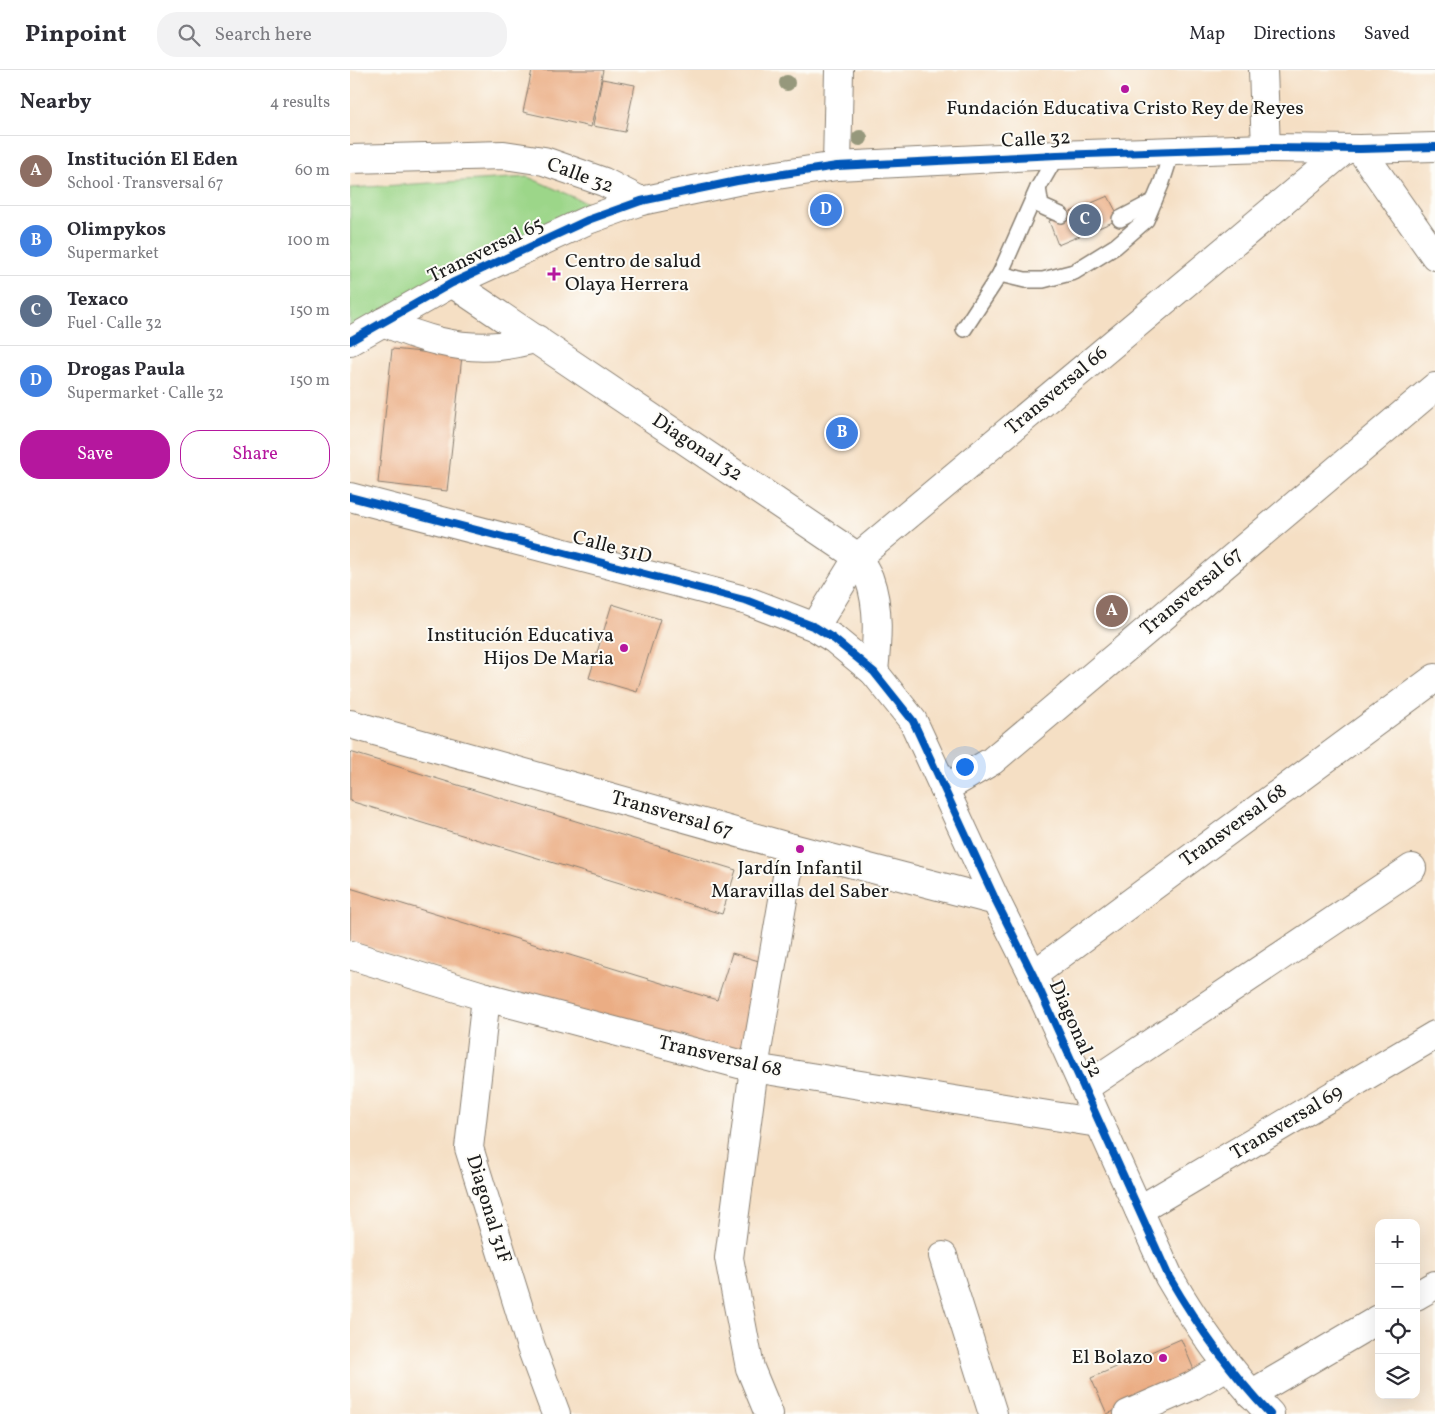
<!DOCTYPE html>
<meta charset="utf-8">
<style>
:root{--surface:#fff;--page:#f2f2f3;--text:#2b2b33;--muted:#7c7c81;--line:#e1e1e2;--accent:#b5179e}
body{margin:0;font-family:Vollkorn,serif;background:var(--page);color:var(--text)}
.controls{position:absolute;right:15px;bottom:15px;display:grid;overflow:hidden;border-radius:10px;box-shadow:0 5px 20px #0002}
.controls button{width:45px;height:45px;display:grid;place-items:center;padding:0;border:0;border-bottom:1px solid var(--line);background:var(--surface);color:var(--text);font:25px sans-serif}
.you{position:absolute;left:614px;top:696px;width:18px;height:18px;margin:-12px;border:4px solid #fff;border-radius:50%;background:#1a73e8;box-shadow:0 0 0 8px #1a73e833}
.badge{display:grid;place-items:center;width:32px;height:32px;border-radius:50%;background:var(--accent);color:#fff;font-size:16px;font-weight:700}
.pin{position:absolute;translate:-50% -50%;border:2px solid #fff;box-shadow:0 1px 5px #0006}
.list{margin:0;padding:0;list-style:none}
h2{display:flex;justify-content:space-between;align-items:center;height:65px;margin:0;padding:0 20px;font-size:21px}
h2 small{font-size:16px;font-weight:400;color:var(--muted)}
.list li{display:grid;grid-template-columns:32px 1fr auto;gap:15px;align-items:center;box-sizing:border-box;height:70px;padding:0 20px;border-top:1px solid var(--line)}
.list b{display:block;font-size:19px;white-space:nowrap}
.list p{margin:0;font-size:16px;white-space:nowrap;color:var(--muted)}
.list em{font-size:16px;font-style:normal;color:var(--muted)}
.actions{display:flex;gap:10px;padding:15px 20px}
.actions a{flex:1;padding:11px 0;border:1px solid var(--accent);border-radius:20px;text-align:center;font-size:18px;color:var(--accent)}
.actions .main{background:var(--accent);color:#fff}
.icon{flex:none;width:28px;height:28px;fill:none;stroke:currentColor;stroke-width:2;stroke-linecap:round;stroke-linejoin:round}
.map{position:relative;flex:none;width:1085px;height:1344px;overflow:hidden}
header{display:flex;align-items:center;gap:30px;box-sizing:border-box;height:70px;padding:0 25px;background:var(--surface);border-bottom:1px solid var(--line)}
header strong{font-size:24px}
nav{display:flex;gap:28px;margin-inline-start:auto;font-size:18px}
.search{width:350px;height:45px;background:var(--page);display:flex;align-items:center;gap:12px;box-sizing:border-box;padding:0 18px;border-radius:20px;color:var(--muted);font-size:19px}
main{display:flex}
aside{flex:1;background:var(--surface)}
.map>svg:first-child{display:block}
.green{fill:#9cd689;stroke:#5c7952}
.building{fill:#ebad84}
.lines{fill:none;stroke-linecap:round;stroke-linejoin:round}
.lane-casing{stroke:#887e70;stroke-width:18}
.street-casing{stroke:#887e70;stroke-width:30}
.secondary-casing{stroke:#887e70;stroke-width:30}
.lane{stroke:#fff;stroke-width:15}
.street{stroke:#fff;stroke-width:28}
.secondary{stroke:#fff;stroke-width:28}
.cycleway-casing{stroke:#fdfcf7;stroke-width:11}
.cycleway{stroke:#0057b8;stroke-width:8}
.tree{fill:#96987c}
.poi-dot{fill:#b5179e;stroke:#fdfcf7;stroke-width:2}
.labels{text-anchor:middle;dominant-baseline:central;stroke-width:4;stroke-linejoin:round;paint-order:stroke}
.poi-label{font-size:20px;fill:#1c1c1c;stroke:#fdfcf7}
.street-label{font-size:20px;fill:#1c1c1c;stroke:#fdfcf7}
</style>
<header>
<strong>Pinpoint</strong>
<div class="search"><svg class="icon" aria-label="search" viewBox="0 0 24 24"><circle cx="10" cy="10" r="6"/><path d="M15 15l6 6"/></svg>Search here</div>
<nav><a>Map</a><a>Directions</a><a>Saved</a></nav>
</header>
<main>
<aside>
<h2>Nearby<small>4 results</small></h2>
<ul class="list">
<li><span class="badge" style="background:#8d6e63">A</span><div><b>Institución El Eden</b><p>School · Transversal 67</p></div><em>60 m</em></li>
<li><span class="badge" style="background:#3f7fe0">B</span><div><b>Olimpykos</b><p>Supermarket</p></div><em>100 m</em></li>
<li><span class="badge" style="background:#5c6f8a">C</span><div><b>Texaco</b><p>Fuel · Calle 32</p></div><em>150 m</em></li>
<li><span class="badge" style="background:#3f7fe0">D</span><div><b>Drogas Paula</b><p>Supermarket · Calle 32</p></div><em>150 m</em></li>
</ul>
<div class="actions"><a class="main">Save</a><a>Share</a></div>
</aside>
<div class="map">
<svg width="1085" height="1344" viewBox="0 0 1085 1344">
<rect width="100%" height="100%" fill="#fdfcf7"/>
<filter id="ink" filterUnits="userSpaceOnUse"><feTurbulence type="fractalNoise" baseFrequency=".02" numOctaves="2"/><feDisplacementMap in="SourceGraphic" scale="10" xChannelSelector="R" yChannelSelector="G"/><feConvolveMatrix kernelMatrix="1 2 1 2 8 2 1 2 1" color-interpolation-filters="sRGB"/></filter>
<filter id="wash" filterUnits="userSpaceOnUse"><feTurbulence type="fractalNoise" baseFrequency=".0096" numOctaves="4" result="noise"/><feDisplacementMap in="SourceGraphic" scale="20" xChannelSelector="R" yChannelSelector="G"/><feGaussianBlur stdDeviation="1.12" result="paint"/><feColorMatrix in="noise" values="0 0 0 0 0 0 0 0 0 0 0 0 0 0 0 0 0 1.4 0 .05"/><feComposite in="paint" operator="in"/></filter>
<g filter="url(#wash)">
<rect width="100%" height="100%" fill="#f5dfc4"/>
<polygon class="green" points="178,107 237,133 0,258 0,118"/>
<g id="blocks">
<g class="building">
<polygon points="182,0 253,0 241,57 173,42"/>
<polygon points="252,9 285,15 275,62 243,56"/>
<polygon points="758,126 770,149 708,175 699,151"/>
<polygon points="42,279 112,286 97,421 28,413"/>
<polygon points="262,534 310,549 287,622 239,608"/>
<polygon points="0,682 386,800 372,844 0,731"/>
<polygon points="0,818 367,930 382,883 419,894 390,990 0,871"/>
<polygon points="831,1269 847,1307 757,1344 741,1308"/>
</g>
</g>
</g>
<g filter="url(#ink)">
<use href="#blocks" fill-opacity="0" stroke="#887e70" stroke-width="1"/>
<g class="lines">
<defs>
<g id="lane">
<polyline points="688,118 691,136 711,145"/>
<polyline points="770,149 804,131"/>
<polyline points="650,204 675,210 693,210 724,202 766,176 796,150 812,112 822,81"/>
<polyline points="614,259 650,204 688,118 707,85"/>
</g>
<g id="street">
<polyline points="913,0 916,78"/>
<polyline points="1010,79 1085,186"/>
<polyline points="0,89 154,85 194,91 254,112 291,131"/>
<polyline points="487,96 489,0"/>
<path d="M102,213L508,487C511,494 516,501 519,508C530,538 527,571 524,602"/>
<path d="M33,252C71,268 107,280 149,276C162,275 174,271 187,269"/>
<polyline points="465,557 508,487 996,79"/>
<polyline points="0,654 442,778 646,831"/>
<polyline points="594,719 642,691 1085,317"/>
<polyline points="0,885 136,927 404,998 748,1053"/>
<polyline points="683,905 1085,608"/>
<polyline points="136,927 119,1078 181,1277 206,1344"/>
<polyline points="734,1018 1062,798"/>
<polyline points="789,1140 1085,965"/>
<polyline points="593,1186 643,1344"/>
<polyline points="1066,1226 1085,1215"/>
<polyline points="901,1324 1029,1249"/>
<polyline points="419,1344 400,1298 379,1188 404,998 442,778"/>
</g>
<g id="secondary">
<polyline points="0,271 102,213 238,150 291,131 387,111 487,96 707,85 916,78 1010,79 1085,77"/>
<path d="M0,427L398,531L465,557L484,569L524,602L563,651L646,831L683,905L819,1207C848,1257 880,1302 920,1344"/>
<polyline points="778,1344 842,1316 877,1296"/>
</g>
</defs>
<use href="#lane" class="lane-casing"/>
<use href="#street" class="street-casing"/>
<use href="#secondary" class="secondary-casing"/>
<use href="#lane" class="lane"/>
<use href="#street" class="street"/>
<use href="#secondary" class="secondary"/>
<defs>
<g id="cycleway">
<polyline points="0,271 102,213 238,150 291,131 387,111 487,96 707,85 916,78 1010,79 1085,77"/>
<path d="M0,427L398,531L465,557L484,569L524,602L563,651L646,831L683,905L819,1207C848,1257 880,1302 920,1344"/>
</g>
</defs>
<use href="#cycleway" class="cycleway-casing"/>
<use href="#cycleway" class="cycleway"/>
</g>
<g class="tree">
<circle cx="437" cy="13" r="8"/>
<circle cx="510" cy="68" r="8"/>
</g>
</g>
<g class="poi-dot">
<circle cx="775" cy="19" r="5"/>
<path d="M201.5 196.5h5v5h5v5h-5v5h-5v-5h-5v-5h5z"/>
<circle cx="274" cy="578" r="5"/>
<circle cx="450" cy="779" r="5"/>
<circle cx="813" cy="1288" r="5"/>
</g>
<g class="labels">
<g class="poi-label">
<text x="775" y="39">Fundación Educativa Cristo Rey de Reyes</text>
<text x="215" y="192" text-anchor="start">Centro de salud<tspan x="215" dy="23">Olaya Herrera</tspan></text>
<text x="264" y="566" text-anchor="end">Institución Educativa<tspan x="264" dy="23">Hijos De Maria</tspan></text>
<text x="450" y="799">Jardín Infantil<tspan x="450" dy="23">Maravillas del Saber</tspan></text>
<text x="803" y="1288" text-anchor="end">El Bolazo</text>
</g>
<g class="street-label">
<text transform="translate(686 70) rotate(-3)">Calle 32</text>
<text transform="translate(230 106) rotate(20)">Calle 32</text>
<text transform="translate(136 181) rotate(-26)">Transversal 65</text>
<text transform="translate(707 321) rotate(-40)">Transversal 66</text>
<text transform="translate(347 378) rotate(34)">Diagonal 32</text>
<text transform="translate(262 478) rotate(15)">Calle 31D</text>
<text transform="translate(842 522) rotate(-40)">Transversal 67</text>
<text transform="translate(322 745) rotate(16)">Transversal 67</text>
<text transform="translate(884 756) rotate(-36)">Transversal 68</text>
<text transform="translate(725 959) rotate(66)">Diagonal 32</text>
<text transform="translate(370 987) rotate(13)">Transversal 68</text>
<text transform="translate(937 1053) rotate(-31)">Transversal 69</text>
<text transform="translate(138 1139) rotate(73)">Diagonal 31F</text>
</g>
</g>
</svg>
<div class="controls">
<button>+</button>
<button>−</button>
<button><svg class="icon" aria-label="locate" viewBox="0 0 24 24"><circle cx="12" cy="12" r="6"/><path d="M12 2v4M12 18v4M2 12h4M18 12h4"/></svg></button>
<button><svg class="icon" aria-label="layers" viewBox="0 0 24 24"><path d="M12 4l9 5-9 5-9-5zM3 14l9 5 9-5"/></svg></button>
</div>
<div class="you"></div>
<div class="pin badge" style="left:762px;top:541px;background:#8d6e63">A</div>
<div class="pin badge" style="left:492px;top:363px;background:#3f7fe0">B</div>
<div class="pin badge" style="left:735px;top:150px;background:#5c6f8a">C</div>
<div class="pin badge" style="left:476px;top:140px;background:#3f7fe0">D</div>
</div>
</main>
